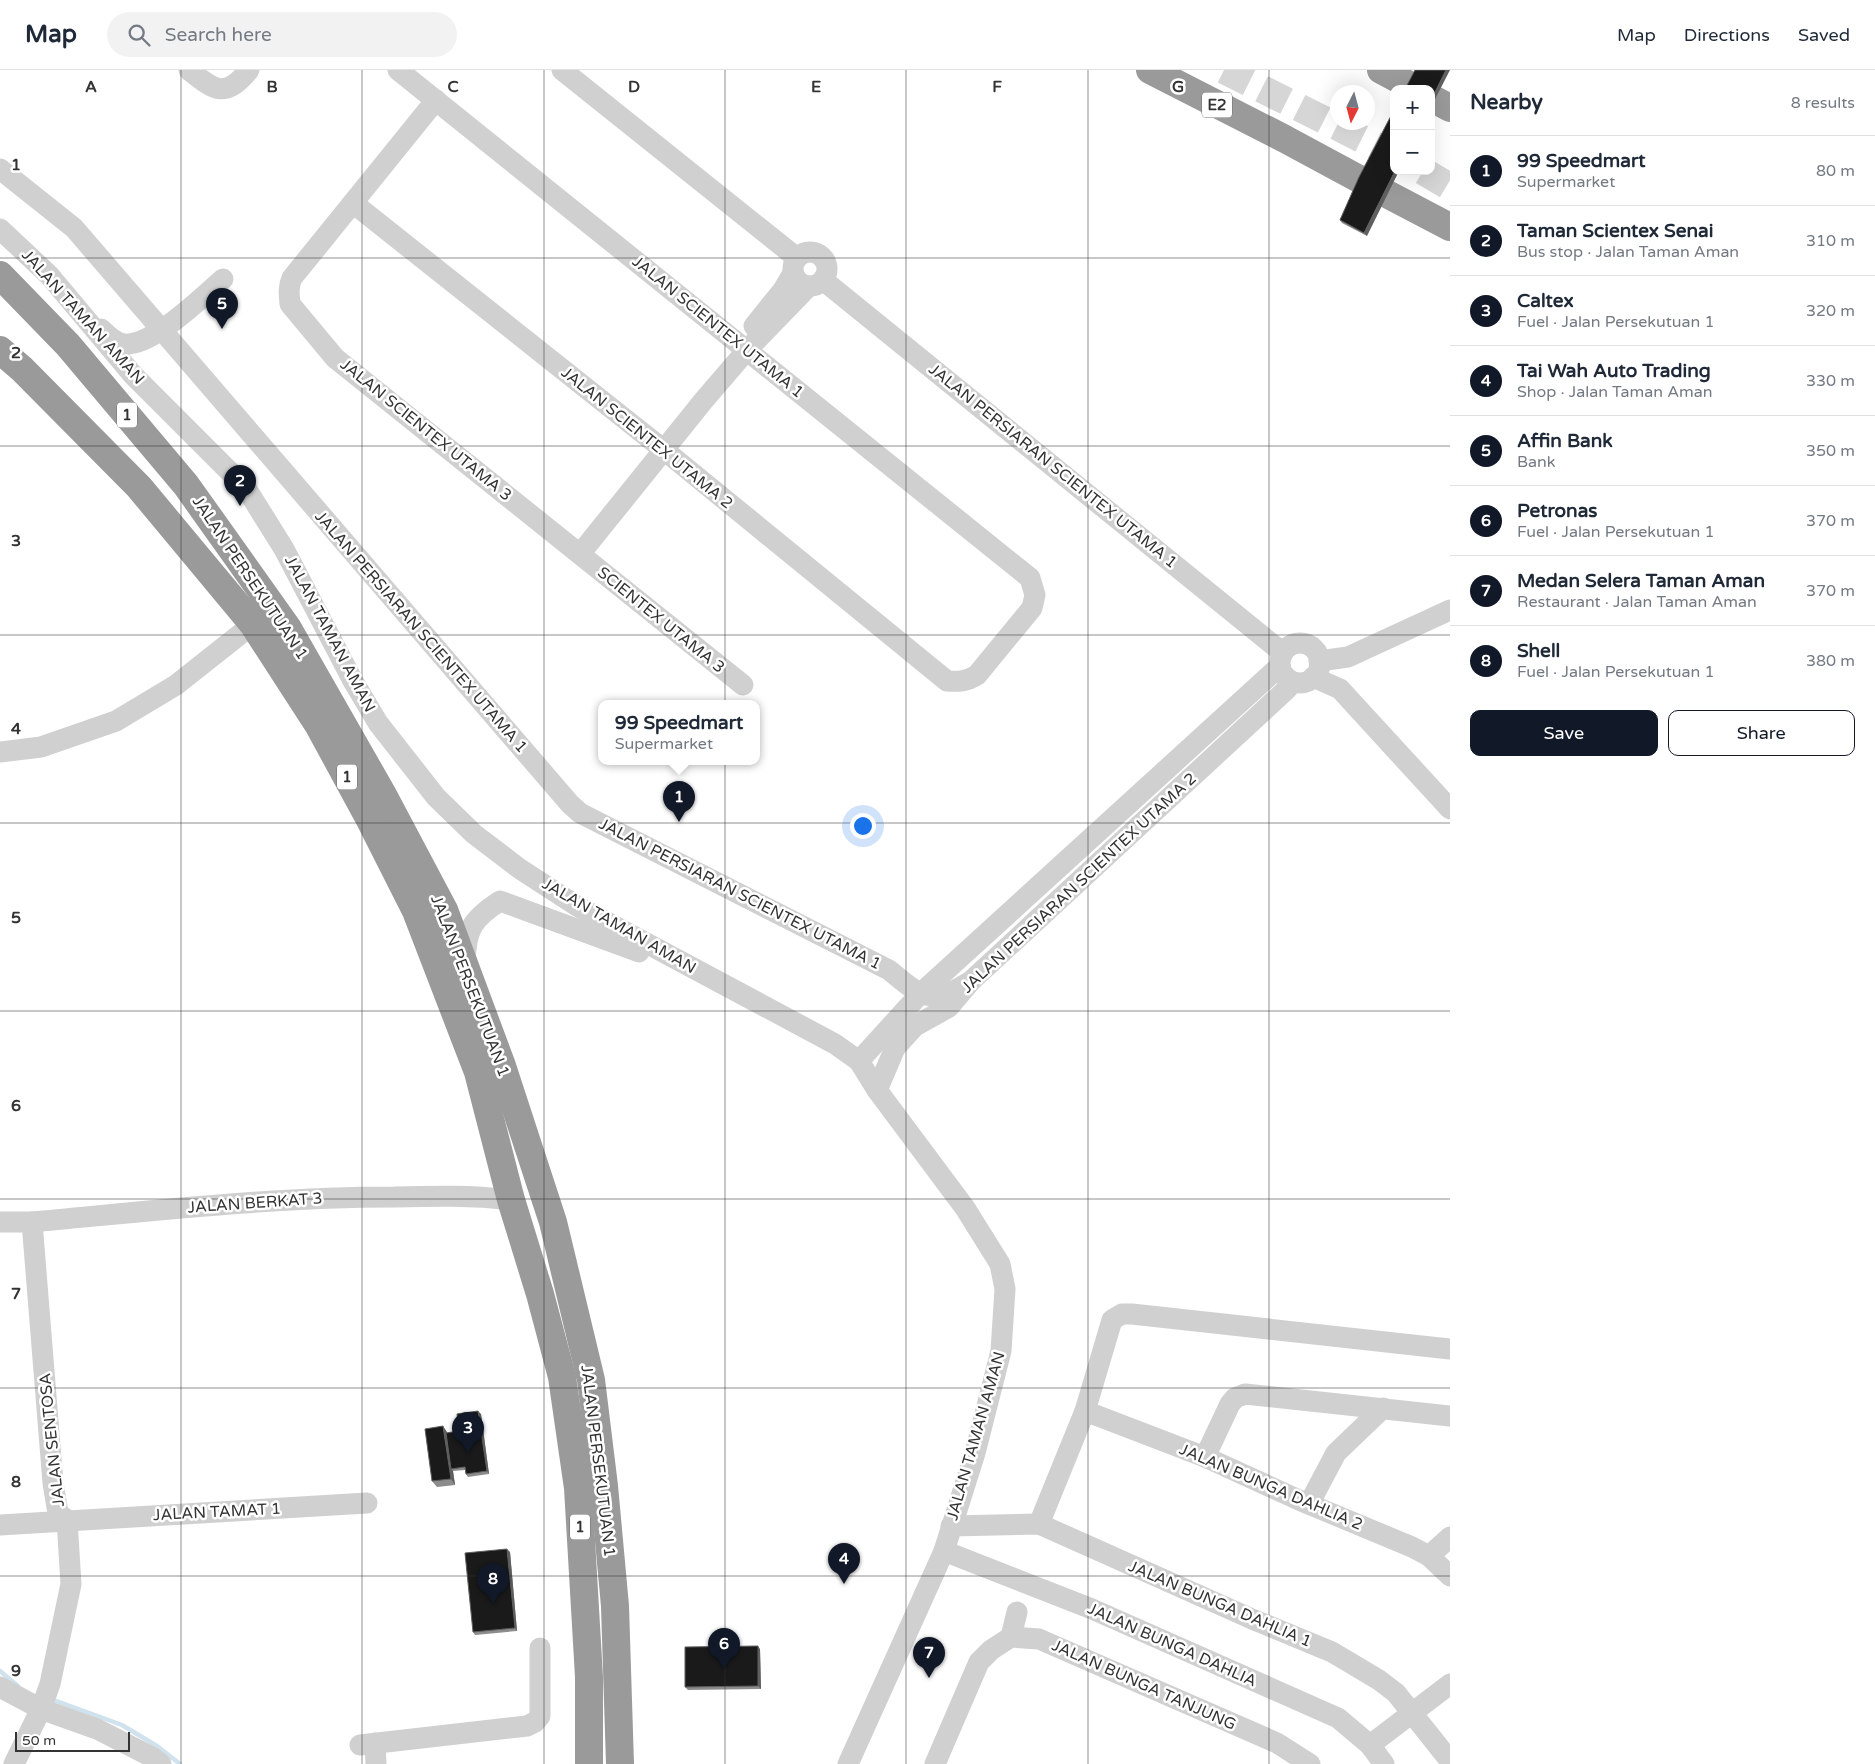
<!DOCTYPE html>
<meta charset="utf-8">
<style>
:root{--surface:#fff;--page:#f2f2f3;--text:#1f2937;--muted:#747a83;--line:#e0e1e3;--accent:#111827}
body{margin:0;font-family:"Varela Round",sans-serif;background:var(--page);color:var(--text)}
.controls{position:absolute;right:15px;top:15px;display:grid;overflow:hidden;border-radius:10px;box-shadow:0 5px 20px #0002}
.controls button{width:45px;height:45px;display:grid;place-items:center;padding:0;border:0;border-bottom:1px solid var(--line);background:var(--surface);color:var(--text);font:25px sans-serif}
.compass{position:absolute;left:1330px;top:15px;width:45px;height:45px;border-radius:50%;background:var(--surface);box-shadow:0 5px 20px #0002;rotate:186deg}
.scale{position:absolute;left:15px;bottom:12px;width:115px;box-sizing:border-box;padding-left:5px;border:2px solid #333;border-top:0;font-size:14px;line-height:18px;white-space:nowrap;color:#333;-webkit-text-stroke:4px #fff;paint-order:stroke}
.you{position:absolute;left:862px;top:755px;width:18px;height:18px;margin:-12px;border:4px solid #fff;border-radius:50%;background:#1a73e8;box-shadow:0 0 0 8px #1a73e833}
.badge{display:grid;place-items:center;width:32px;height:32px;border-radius:50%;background:var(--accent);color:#fff;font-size:16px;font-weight:700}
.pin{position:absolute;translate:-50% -41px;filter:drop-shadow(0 1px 2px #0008)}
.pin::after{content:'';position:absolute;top:26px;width:18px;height:15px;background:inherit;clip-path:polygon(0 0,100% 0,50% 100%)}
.popup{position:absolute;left:598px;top:630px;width:162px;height:65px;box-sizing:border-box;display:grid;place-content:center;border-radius:10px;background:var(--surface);filter:drop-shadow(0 1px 4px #0005);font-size:16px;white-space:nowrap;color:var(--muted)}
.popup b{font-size:19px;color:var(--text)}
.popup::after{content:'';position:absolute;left:50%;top:100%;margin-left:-10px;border:10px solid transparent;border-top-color:var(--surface)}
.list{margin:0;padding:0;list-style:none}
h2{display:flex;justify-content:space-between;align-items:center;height:65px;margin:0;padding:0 20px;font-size:21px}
h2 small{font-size:16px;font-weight:400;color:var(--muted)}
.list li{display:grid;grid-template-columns:32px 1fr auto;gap:15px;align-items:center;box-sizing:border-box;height:70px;padding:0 20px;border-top:1px solid var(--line)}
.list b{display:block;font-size:19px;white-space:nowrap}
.list p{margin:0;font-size:16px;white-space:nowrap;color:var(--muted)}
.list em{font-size:16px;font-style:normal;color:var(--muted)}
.actions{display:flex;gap:10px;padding:15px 20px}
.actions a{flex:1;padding:11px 0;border:1px solid var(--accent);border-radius:10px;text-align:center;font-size:18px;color:var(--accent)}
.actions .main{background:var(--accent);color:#fff}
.icon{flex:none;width:28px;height:28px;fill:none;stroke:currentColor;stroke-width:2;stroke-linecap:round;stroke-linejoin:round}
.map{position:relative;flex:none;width:1450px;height:1694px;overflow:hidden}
header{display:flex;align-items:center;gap:30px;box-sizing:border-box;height:70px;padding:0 25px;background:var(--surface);border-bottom:1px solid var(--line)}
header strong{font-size:24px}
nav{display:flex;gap:28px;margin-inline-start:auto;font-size:18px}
.search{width:350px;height:45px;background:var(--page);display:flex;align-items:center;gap:12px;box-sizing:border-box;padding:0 18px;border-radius:28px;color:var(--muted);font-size:19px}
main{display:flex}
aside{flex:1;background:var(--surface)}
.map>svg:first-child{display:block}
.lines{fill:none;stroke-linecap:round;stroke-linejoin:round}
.stream{stroke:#cfe2ee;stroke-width:4.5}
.highway-tunnel{stroke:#d6d6d6;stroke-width:28;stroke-dasharray:28 14;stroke-linecap:butt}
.minor{stroke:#d0d0d0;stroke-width:21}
.highway{stroke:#9a9a9a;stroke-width:28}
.wall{fill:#8c8c8c}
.shaded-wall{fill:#5f5f5f}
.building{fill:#1a1a1a;stroke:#5f5f5f}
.grid{fill:none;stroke:#333;stroke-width:1;stroke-opacity:0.55}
.labels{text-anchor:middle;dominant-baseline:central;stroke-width:5;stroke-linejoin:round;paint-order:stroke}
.shield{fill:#fff;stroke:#707070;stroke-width:1}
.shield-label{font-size:15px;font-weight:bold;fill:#333}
.street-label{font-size:16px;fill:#333;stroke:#fff}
.grid-label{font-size:16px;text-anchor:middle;font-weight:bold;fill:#333;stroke:#fff;stroke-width:5;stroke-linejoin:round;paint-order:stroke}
</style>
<header>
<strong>Map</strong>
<div class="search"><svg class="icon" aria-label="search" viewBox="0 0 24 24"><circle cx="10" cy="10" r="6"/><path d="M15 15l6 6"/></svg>Search here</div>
<nav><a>Map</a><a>Directions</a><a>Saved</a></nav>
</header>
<main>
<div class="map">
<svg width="1450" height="1694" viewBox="0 0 1450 1694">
<rect width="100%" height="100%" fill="#fff"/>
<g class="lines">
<g class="stream">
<polyline points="0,1601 18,1616"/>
<polyline points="51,1629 122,1655 157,1676 180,1694"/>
</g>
<g class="highway-tunnel">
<polyline points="1224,0 1394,85"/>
<polyline points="1423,101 1450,117"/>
</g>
<g class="minor">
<path d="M189,0C215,21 225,29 249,0"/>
<polyline points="562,0 797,188"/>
<path d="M436,30L292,208C288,217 289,224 290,234L335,288L743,615"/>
<path d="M0,99L74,158L570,734L580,743L889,900C906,913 923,933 947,924C955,921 964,915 971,911"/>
<path d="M353,133L664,380L947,611C960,612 967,611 977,605L1032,538L1035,525L1030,508L398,0"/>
<polyline points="0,159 49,205 133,305 246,418 284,479 353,611 378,653 436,727 474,764 520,799 577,836 835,974 859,991 877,1020 965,1138 1000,1194 1005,1219 1001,1281 975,1383 950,1462 944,1481 848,1694"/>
<circle cx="810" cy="199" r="17"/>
<polyline points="823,210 1283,583"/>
<polyline points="754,256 783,220 793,203"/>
<path d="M101,259C107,265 115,273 124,274C152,277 202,227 223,209"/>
<polyline points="580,484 704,330 747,280 809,216"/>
<circle cx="1300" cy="593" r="20"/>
<polyline points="1319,591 1348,587 1450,540"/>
<polyline points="1313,607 1340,619 1450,739"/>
<polyline points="0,682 41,677 116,651 176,615 253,554"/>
<path d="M465,893C466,859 472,849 500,831L639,882"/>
<polyline points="859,991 920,924 1280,596"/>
<polyline points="877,1020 895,978 915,956 949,937 971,911 1287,619 1293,612"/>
<path d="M0,1152H32C152,1141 273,1127 394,1127C433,1126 472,1125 511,1130"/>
<polyline points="32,1152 53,1413 58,1443 67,1450"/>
<polyline points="1085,1341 1205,1387 1299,1430 1412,1477 1429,1486 1450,1506"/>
<polyline points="1205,1387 1230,1334 1235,1328 1245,1324 1450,1346"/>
<polyline points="1309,1434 1336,1383 1383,1338"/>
<polyline points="1039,1454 1085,1341 1112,1250 1122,1244 1132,1244 1450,1279"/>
<polyline points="0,1455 367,1433"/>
<polyline points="951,1456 1039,1454 1252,1549 1332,1582 1379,1610 1396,1623 1450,1691"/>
<polyline points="944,1481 1092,1539 1338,1648 1370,1675 1384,1694"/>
<polyline points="1429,1486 1450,1467"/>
<polyline points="1011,1567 1017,1542"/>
<polyline points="0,1617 41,1639 97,1659 152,1687 161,1694"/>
<polyline points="375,1673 376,1694"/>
<polyline points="360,1675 527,1656 535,1652 540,1646 540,1578"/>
<polyline points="1370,1675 1450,1614"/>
<polyline points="14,1694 41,1639 50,1614 71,1514 67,1450"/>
<polyline points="935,1694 979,1592 991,1580 1011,1567 1039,1569 1277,1673 1310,1694"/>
</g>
<g class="highway">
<polyline points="1150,0 1285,69 1361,110"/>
<polyline points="1381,0 1411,16"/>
<polyline points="1435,30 1450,38"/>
<polyline points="1387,124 1450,157"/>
<polyline points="0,205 68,275 186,415 287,557 383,725 444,840 502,996 553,1152 591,1310 604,1416 615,1536 620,1694"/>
<polyline points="0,280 22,299 139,417 253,554 319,656 369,748 416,841 478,1002 511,1130 540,1224 562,1307 578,1418 589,1607 589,1694"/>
</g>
</g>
<g class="wall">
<polygon points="1359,107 1367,166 1342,153 1340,150"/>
<polygon points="481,1344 489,1404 468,1407 466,1404 465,1400 453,1401 455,1415 437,1417 432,1411 447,1363 459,1361"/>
<polygon points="510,1482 517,1561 475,1565 473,1562"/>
<polygon points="760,1579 761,1619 688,1620 685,1617"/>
</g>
<g class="shaded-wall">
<polygon points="1446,0 1450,0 1431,37 1431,30"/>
<polygon points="1395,101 1399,101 1367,166 1364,163"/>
<polygon points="478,1341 481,1344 489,1404 487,1401"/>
<polygon points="443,1356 447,1362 451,1399 453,1401 455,1415 451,1409"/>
<polygon points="507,1479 510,1482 517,1561 515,1558"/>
<polygon points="758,1576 760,1579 761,1619 758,1616"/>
</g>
<g class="building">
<polygon points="1415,0 1446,0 1431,30 1431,19 1405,19"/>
<polygon points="1394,40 1394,101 1395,101 1364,163 1340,150 1359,107"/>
<polygon points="478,1341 487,1401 466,1404 465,1397 451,1399 446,1363 459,1361 457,1344"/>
<polygon points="443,1356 451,1409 432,1411 425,1359"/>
<polygon points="507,1479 515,1558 473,1562 465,1483"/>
<polygon points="758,1576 758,1616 685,1617 685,1577"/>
</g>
<path class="grid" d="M181,0V1694M362,0V1694M544,0V1694M725,0V1694M906,0V1694M1088,0V1694M1269,0V1694M0,188H1450M0,376H1450M0,565H1450M0,753H1450M0,941H1450M0,1129H1450M0,1318H1450M0,1506H1450"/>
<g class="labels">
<g class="shield">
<rect x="1202" y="22.5" width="30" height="25" rx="4"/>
<rect x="117" y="332.5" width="20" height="25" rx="4"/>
<rect x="337" y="694.5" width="20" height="25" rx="4"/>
<rect x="570" y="1444.5" width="20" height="25" rx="4"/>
</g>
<g class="shield-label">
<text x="1217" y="35">E2</text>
<text x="127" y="345">1</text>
<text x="347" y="707">1</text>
<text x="580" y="1457">1</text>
</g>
<g class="street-label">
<text transform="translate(83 247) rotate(48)">JALAN TAMAN AMAN</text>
<text transform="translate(718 257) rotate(39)">JALAN SCIENTEX UTAMA 1</text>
<text transform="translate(426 360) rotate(39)">JALAN SCIENTEX UTAMA 3</text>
<text transform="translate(647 368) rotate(39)">JALAN SCIENTEX UTAMA 2</text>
<text transform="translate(1053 396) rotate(39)">JALAN PERSIARAN SCIENTEX UTAMA 1</text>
<text transform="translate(250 508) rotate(56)">JALAN PERSEKUTUAN 1</text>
<text transform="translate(661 550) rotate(39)">SCIENTEX UTAMA 3</text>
<text transform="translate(421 562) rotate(49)">JALAN PERSIARAN SCIENTEX UTAMA 1</text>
<text transform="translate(330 564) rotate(62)">JALAN TAMAN AMAN</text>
<text transform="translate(1079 813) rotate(-43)">JALAN PERSIARAN SCIENTEX UTAMA 2</text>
<text transform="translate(740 824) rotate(27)">JALAN PERSIARAN SCIENTEX UTAMA 1</text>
<text transform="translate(619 856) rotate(30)">JALAN TAMAN AMAN</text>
<text transform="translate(470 916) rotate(69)">JALAN PERSEKUTUAN 1</text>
<text transform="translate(255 1133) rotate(-4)">JALAN BERKAT 3</text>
<text transform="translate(976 1366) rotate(-74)">JALAN TAMAN AMAN</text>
<text transform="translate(52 1370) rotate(-96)">JALAN SENTOSA</text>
<text transform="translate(598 1391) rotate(83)">JALAN PERSEKUTUAN 1</text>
<text transform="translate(1271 1417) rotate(23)">JALAN BUNGA DAHLIA 2</text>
<text transform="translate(217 1442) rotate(-3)">JALAN TAMAT 1</text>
<text transform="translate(1220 1534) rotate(23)">JALAN BUNGA DAHLIA 1</text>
<text transform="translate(1172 1575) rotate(24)">JALAN BUNGA DAHLIA</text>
<text transform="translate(1144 1615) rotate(24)">JALAN BUNGA TANJUNG</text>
</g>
</g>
<g class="grid-label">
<text x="91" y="22">A</text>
<text x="272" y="22">B</text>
<text x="453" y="22">C</text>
<text x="634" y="22">D</text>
<text x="816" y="22">E</text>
<text x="997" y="22">F</text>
<text x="1178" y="22">G</text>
<text x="16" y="100">1</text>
<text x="16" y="288">2</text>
<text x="16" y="476">3</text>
<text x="16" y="664">4</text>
<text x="16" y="853">5</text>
<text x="16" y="1041">6</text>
<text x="16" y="1229">7</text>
<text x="16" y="1417">8</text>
<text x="16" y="1606">9</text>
</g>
</svg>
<div class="controls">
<button>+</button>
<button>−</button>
</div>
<svg class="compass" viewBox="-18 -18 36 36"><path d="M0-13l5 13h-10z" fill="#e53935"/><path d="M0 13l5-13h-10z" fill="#747a83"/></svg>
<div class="scale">50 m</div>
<div class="you"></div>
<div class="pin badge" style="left:679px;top:752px">1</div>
<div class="popup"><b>99 Speedmart</b>Supermarket</div>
<div class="pin badge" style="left:240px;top:436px">2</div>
<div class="pin badge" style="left:468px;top:1383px">3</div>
<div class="pin badge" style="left:844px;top:1514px">4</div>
<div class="pin badge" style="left:222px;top:259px">5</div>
<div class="pin badge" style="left:724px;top:1599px">6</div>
<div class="pin badge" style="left:929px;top:1608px">7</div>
<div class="pin badge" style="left:493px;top:1534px">8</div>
</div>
<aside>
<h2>Nearby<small>8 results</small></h2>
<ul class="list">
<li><span class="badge">1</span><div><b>99 Speedmart</b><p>Supermarket</p></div><em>80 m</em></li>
<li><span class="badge">2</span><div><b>Taman Scientex Senai</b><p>Bus stop · Jalan Taman Aman</p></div><em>310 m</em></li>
<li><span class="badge">3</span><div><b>Caltex</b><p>Fuel · Jalan Persekutuan 1</p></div><em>320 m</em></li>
<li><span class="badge">4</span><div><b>Tai Wah Auto Trading</b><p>Shop · Jalan Taman Aman</p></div><em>330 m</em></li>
<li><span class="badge">5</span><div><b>Affin Bank</b><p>Bank</p></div><em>350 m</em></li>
<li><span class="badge">6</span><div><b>Petronas</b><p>Fuel · Jalan Persekutuan 1</p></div><em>370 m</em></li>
<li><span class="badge">7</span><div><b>Medan Selera Taman Aman</b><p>Restaurant · Jalan Taman Aman</p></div><em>370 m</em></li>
<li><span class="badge">8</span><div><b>Shell</b><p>Fuel · Jalan Persekutuan 1</p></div><em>380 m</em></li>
</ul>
<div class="actions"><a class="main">Save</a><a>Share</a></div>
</aside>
</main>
